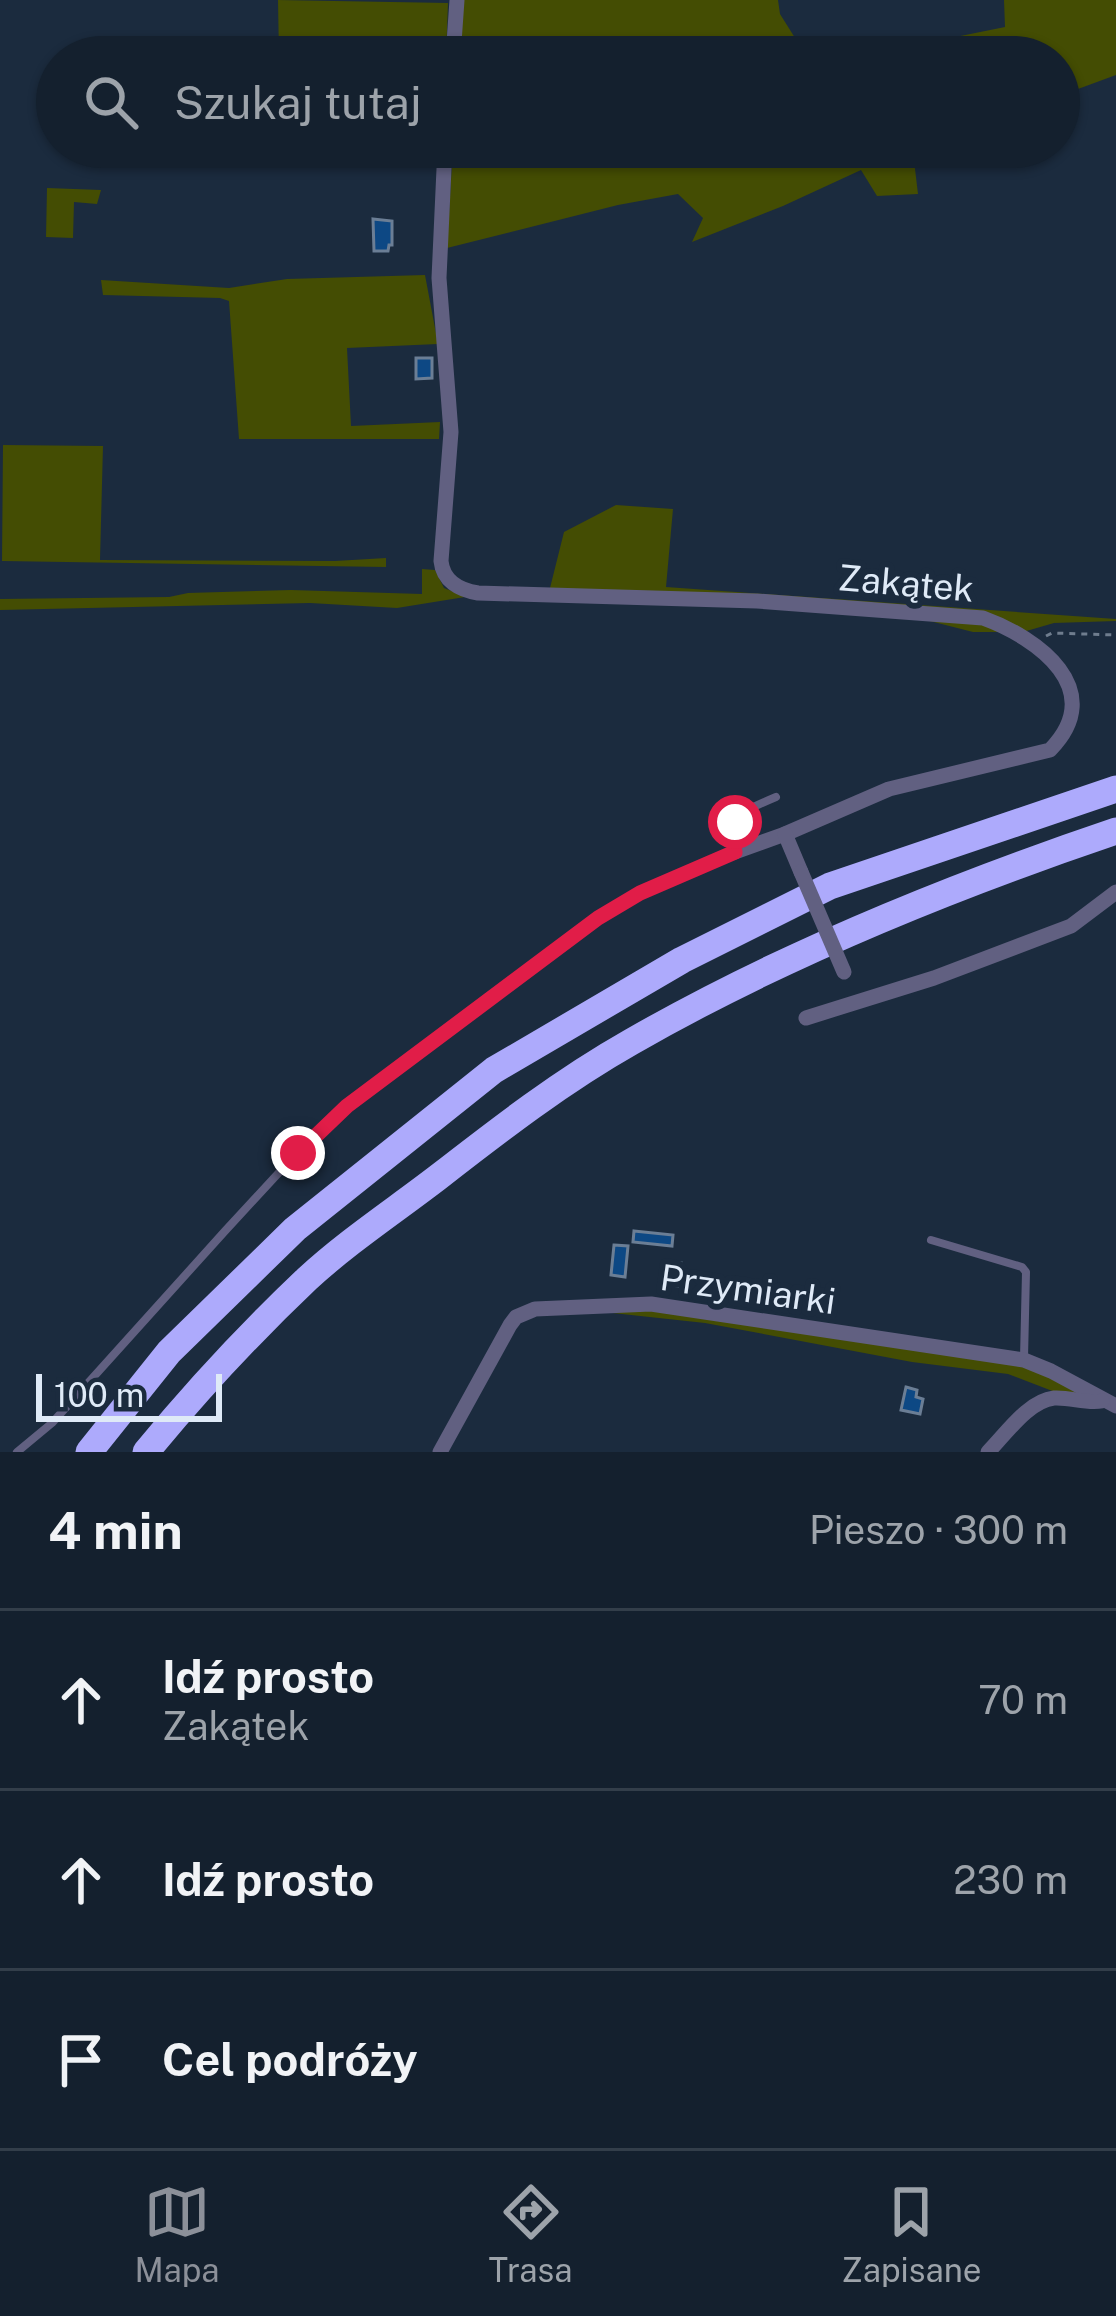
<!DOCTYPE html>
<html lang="pl">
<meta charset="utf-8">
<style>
:root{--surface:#14202e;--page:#1d2836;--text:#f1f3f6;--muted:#9da3aa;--line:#333e4a;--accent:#8c9099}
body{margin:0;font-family:"Public Sans",sans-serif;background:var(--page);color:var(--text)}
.scale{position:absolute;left:36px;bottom:30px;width:186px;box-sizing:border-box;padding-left:12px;border:6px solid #dfeaf7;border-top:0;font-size:33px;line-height:42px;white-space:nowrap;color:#dfeaf7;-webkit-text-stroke:9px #1b2b3e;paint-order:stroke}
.stop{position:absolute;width:36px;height:36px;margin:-27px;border:9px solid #e11d48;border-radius:50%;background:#fff}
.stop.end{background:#e11d48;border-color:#fff;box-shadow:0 3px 12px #0008}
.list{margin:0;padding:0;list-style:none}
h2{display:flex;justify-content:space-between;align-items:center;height:156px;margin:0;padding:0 48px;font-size:51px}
h2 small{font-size:39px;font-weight:400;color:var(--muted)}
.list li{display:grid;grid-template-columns:78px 1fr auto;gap:36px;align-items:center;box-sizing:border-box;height:180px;padding:0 48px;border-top:3px solid var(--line)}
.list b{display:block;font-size:45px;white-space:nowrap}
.list p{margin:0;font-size:39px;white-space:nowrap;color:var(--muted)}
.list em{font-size:39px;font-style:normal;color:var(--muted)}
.icon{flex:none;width:66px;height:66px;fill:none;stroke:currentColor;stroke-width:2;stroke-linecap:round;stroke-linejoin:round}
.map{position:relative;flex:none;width:1116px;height:1452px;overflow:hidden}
.search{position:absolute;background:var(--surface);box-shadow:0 3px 9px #0004;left:36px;right:36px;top:36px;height:132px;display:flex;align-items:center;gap:30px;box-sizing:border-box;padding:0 42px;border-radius:66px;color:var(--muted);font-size:45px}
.sheet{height:696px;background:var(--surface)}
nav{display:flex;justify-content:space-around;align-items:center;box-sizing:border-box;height:168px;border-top:3px solid var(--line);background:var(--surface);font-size:33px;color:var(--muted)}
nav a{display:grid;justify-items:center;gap:6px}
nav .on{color:var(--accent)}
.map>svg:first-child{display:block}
.green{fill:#444d03}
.building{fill:#0d4884;stroke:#6b7e95;stroke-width:3}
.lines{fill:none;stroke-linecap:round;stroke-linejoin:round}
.path{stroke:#6f7d8e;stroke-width:3;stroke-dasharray:6 6;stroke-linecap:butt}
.lane{stroke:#616081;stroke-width:8}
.street{stroke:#616081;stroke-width:15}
.highway{stroke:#adaafc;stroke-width:27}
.street-bridge{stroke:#616081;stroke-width:15}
.route{stroke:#e11d48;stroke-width:15}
.labels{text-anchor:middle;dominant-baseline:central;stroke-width:12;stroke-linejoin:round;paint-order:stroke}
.street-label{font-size:36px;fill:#dfeaf7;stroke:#1b2b3e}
</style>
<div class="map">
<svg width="1116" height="1452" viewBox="0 0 1116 1452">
<rect width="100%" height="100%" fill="#1b2b3e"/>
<g class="green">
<polygon points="278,0 448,3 446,57 279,57"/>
<polygon points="463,0 778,0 780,14 807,57 458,57"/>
<polygon points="1004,0 1116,0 1116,75 1059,96 1059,57 821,57 896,49 1005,27"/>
<polygon points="453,147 923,147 913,152 918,194 877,196 861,170 783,206 692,242 703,218 678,194 618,205 447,248"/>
<polygon points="47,188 101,190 97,204 74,202 73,238 46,237"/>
<polygon points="425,275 438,344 347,348 351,426 440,422 439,439 239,439 229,301 220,298 103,295 101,280 229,288 287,279"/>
<polygon points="3,445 103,446 100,560 335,561 386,558 386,567 2,561"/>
<polygon points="616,505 673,509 666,587 1116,619 1116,621 1054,623 1023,632 973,632 914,617 665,602 465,597 397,608 310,603 0,610 0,599 169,597 188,593 291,590 422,594 422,569 435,570 444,588 464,596 550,588 564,532"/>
<polygon points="658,1309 1022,1365 1095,1399 1055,1392 1008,1374 912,1362 705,1323 594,1311"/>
</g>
<g class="building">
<polygon points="373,219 392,221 392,245 389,245 388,251 374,251"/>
<polygon points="416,358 432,358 432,378 416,379"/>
<polygon points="634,1231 673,1235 672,1246 633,1242"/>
<polygon points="614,1245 628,1246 625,1277 611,1275"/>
<polygon points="664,1263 681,1263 680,1286 664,1286"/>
<polygon points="906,1387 917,1390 916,1397 923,1399 920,1414 901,1410"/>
</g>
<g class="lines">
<polyline class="path" points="1046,636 1052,633 1116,635"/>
<g class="lane">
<polyline points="931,1240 1022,1267 1026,1272 1024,1358"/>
<path d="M17,1452L52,1423L225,1231L297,1153L347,1106L598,918L641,893L735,852C728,814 746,810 776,797"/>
</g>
<g class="street">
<polyline points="453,57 457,0"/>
<path d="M445,147L439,278L451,432L441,561C443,581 459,590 478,593L757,601L983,618C1038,638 1109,690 1050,750L889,789L785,834L735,852"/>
<polyline points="785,834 801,872"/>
<polyline points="806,1018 934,978 1071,926 1116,892"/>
<polyline points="440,1452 510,1325 516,1317 535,1309 651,1304 1024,1360 1051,1371 1116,1406"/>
<path d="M988,1452C1006,1434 1028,1401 1054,1398C1071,1397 1086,1404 1102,1401"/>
</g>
<g class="highway">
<polyline points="89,1452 169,1352 295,1229 494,1070 682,960 830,886 1116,789"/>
<path d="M146,1452C196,1391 250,1333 307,1279C347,1242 394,1211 437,1178C500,1129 562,1081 631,1042C784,954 950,887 1116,831"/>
</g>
<polyline class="street-bridge" points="801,872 844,972"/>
</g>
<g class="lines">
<polyline class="route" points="298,1153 347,1106 598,918 640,893 735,852 732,835 735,822"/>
</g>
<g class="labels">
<g class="street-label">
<text transform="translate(906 583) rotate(5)">Zakątek</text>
<text transform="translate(748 1289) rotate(8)">Przymiarki</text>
</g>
</g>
</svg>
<div class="scale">100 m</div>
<div class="stop" style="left:735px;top:822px"></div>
<div class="stop end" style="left:298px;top:1153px"></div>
<div class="search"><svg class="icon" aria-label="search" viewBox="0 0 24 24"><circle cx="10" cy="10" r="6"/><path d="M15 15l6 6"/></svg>Szukaj tutaj</div>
</div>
<section class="sheet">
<h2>4 min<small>Pieszo · 300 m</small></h2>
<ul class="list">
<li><svg class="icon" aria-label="ahead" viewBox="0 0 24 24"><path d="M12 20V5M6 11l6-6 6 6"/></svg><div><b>Idź prosto</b><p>Zakątek</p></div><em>70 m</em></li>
<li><svg class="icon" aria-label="ahead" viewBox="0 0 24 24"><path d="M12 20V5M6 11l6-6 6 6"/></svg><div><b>Idź prosto</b></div><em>230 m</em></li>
<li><svg class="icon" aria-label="arrive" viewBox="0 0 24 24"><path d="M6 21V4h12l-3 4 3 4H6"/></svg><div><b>Cel podróży</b></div></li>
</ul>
</section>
<nav>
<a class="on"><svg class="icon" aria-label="map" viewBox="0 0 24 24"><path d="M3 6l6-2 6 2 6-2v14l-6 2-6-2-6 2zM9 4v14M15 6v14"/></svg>Mapa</a>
<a><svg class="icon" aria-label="directions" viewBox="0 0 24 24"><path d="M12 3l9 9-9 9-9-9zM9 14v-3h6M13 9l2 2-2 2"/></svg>Trasa</a>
<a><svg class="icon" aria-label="saved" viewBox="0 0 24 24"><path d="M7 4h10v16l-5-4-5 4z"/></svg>Zapisane</a>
</nav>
